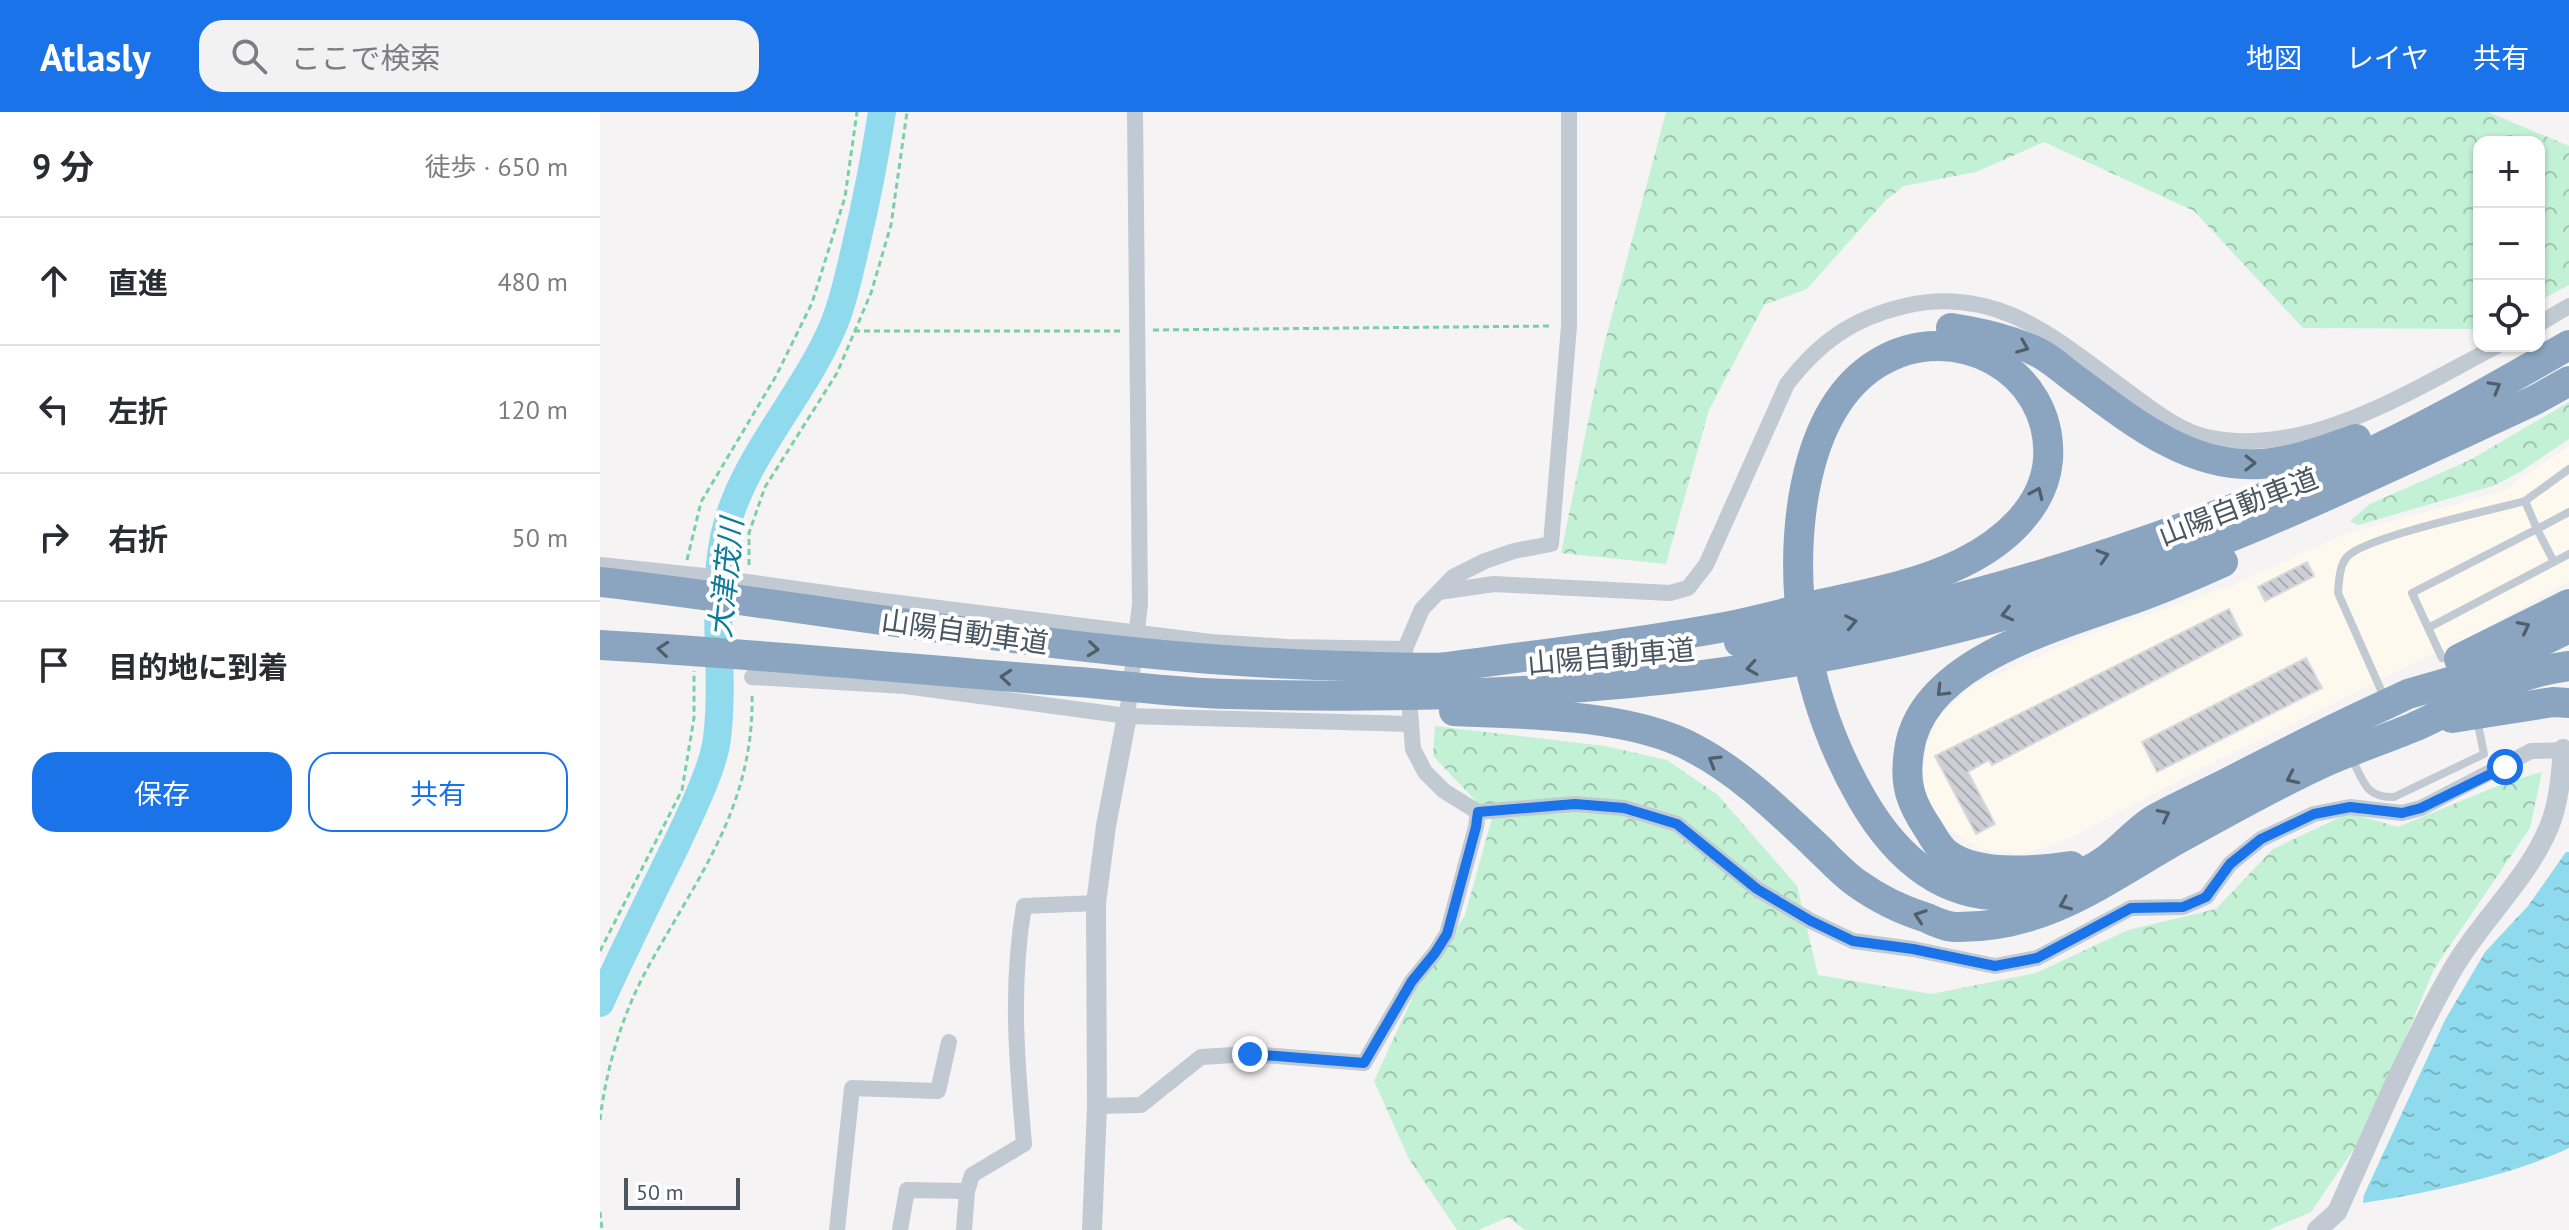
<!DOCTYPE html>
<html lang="ja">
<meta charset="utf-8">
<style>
:root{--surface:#fff;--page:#f2f2f3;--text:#2b2b33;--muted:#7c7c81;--line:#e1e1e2;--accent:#1a73e8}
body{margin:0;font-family:"PT Sans","Noto Sans JP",sans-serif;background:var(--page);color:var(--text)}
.controls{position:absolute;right:24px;top:24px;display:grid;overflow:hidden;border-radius:16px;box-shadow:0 2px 6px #0004}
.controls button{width:72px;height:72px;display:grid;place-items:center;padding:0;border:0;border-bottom:2px solid var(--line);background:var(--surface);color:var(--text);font:40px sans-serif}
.scale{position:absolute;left:24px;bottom:20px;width:116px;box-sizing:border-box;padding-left:8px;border:4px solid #4a5661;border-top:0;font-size:22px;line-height:28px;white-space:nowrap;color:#4a5661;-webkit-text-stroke:6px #fff;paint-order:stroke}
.stop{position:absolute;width:24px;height:24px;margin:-18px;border:6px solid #1a73e8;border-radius:50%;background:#fff}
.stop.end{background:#1a73e8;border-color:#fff;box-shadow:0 2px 8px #0008}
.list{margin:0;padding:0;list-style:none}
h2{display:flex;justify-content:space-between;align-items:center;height:104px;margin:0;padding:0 32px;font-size:34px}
h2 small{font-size:26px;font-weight:400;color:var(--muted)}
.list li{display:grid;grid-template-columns:52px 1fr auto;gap:24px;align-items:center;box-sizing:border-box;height:128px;padding:0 32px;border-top:2px solid var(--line)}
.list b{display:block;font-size:30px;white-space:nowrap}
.list em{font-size:26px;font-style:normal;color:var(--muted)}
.actions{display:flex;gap:16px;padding:24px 32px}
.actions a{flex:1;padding:18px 0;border:2px solid var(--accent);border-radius:24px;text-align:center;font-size:28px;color:var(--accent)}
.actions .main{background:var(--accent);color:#fff}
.icon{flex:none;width:44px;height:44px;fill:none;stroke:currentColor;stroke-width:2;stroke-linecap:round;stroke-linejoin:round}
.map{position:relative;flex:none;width:1969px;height:1118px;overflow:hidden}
header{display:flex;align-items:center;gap:48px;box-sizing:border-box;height:112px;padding:0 40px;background:var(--accent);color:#fff}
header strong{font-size:38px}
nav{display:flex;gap:44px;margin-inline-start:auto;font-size:28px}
.search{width:560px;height:72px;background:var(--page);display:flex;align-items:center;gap:20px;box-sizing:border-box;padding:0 28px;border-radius:24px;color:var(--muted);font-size:30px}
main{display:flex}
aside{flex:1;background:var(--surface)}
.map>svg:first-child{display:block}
.commercial{fill:#fdf9ef}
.forest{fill:url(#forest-crowns)}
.water{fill:url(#water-ripples)}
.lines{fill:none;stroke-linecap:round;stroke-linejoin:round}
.river{stroke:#90daee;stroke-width:28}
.building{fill:url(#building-back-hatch);stroke:#d7d9de;stroke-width:2}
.path{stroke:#7ad0a6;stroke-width:3;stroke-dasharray:6 4;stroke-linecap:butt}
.service{stroke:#c1cad2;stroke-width:8}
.minor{stroke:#c1cad2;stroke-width:16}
.tertiary{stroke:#c1cad2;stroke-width:20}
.motorway{stroke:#8ba5c1;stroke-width:30}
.oneway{stroke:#505e6b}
.route{stroke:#1a73e8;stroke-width:10}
.labels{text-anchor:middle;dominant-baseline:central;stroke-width:8;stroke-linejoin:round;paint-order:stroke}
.street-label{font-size:28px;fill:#4a5661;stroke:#fff}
.water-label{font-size:30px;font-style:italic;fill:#0c7c9b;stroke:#fff}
</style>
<header>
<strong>Atlasly</strong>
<div class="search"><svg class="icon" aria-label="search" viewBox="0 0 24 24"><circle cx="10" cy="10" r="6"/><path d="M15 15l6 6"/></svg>ここで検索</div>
<nav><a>地図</a><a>レイヤ</a><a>共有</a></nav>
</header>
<main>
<aside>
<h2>9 分<small>徒歩 · 650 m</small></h2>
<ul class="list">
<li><svg class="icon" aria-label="ahead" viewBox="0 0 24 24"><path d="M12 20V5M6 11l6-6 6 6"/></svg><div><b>直進</b></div><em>480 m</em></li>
<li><svg class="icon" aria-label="left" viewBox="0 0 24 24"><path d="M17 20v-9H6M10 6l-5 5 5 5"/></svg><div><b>左折</b></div><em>120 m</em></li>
<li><svg class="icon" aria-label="right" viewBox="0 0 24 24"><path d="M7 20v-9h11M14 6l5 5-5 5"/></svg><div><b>右折</b></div><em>50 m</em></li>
<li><svg class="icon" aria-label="arrive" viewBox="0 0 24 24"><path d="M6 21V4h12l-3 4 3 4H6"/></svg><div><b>目的地に到着</b></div></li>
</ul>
<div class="actions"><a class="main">保存</a><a>共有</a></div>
</aside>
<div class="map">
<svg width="1969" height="1118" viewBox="0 0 1969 1118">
<defs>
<pattern id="forest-crowns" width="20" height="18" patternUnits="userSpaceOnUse" patternTransform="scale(2)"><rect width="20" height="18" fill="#c3f1d5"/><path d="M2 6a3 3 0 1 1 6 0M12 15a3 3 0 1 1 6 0" fill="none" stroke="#a0c6b0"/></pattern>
<pattern id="water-ripples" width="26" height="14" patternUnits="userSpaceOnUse" patternTransform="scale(2)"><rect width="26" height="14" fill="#90daee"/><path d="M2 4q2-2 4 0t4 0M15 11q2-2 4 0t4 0" fill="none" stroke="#78b4c4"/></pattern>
<pattern id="building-back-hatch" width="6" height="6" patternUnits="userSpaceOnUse" patternTransform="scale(2)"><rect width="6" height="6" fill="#cdcfd5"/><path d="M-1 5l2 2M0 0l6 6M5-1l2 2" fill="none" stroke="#a8abb0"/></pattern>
</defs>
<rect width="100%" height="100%" fill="#f5f3f3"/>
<polygon class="commercial" points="1969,334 1969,469 1878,520 1602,656 1469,727 1424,742 1384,738 1350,719 1327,697 1320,668 1327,634 1340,603 1374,573 1482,525 1633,473 1745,422 1903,379"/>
<g class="forest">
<polygon points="1066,0 1888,0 1969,34 1969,173 1939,189 1939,30 1879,30 1879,217 1703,216 1594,99 1444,30 1376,60 1304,74 1286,88 1207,177 1164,193 1109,298 1066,452 961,441 1003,237"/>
<polygon points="1969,290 1969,327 1920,360 1893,374 1758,413 1750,409 1770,392 1870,348"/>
<polygon points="835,614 1005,634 1067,648 1118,683 1197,774 1218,863 1331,882 1436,861 1528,818 1616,797 1673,737 1749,701 1798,715 1907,670 1942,660 1930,716 1834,857 1767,1018 1711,1100 1669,1118 925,1118 908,1105 879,1118 857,1118 809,1047 774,969 815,880 865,803 892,706 833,644"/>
</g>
<path class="water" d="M1966,740H1969V1036C1910,1064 1828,1081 1763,1091L1764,1083L1845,908L1885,840L1928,794Z"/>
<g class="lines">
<path class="river" d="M0,891C24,838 50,786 76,733C89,705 114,655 117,626C126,554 108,479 128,409C148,340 206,280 234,212C244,188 249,162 255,137C266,91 275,46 282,0"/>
</g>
<g class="building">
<polygon points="1707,450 1714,464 1665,489 1658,475"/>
<polygon points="1629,497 1642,523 1392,653 1389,648 1368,660 1395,712 1376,722 1335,644"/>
<polygon points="1706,546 1722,576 1557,660 1542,630"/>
</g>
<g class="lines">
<g class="path">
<polyline points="553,218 953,214"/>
<polyline points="254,219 521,219"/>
<polyline points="87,448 101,390 176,264 212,191 245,85 257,0"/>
<polyline points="149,453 149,421 165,375 237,261 271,181 291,113 307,0"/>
<polyline points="0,839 82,678 94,606 94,559"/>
<path d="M0,1008C6,957 22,903 47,857C98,764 155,694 152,580"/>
<polyline points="0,1100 2,1118"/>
</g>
<g class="service">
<polyline points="1925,389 1969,357"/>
<polyline points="1954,450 1937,417 1969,400"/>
<polyline points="1828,516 1969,442"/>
<path d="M1785,587L1738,481C1739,470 1739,454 1747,445C1764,425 1893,398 1925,389L1937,417L1812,481L1842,546"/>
<path d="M1751,645C1763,668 1765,686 1794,685L1884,642L1879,617"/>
</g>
<g class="minor">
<polyline points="969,0 969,214 951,432 914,439 885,449 853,465 822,497 805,537 813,637 825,660 844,679 878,700 975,692 1024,696 1077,712 1157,777 1211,809 1253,829 1313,837 1395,854 1437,846 1531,796 1583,795 1606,785 1630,752 1661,727 1714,702 1750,695 1802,701 1821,696 1931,639 1969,638"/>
<polyline points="1939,212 1969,194"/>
<polyline points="0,453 105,464 275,488 611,530 687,535 805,537"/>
<path d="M839,480L894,472L1070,481L1088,476L1106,453L1187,272C1219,230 1253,206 1305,194C1403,171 1465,235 1538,287C1559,302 1582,320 1607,325C1707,347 1812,278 1897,234"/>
<polyline points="152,565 305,574 527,604 811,612"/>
<polyline points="527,604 540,492 535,0"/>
<polyline points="497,994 541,993 601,945 650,942 764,951 812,869 835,841 847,822 876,715 878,700"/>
<polyline points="237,1118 252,976 338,979 349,930"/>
<polyline points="300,1118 307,1078 367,1079"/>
<path d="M364,1118L367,1079L372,1063L424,1032C417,950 410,876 424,794L496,791"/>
</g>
<g class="tertiary">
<polyline points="492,1118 497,994 496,791 506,714 527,604"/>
<path d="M1717,1118L1737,1100C1773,1021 1807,938 1850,862C1878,811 1926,770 1949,715C1959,691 1961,663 1963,637"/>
</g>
<g class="motorway">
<path d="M1351,216C1382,221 1411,227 1439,241C1453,248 1466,261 1479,270C1531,309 1591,357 1660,352C1693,350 1725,338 1756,327"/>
<path d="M0,470C248,499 495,548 746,554C784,555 822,557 861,555"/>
<path d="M1139,530C1302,507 1460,462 1614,404C1659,387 1705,370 1749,350C1825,316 1897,274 1969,233"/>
<path d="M0,533C160,542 319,558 478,570C528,574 578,581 628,582C893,590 1164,573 1420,499C1603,446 1765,367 1937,287L1969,269"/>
<polyline points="1859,547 1969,492"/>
<path d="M841,556C933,543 1027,533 1119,516C1152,510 1185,501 1217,493C1266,482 1317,473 1362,451C1403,431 1444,396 1448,348C1454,257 1353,205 1278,251C1199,299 1190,435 1203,518C1212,578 1232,635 1262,687C1298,749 1348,792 1424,782C1447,778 1488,761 1507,747C1523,735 1536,719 1553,708C1576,695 1601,684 1625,672C1679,644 1732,617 1787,592L1808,582L1874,563L1969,516"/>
<path d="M854,599C925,602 1030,602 1093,636C1139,660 1176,696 1214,732C1227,744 1240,759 1255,770C1277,786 1301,798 1327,806C1336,810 1346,815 1356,815C1446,816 1504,769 1578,727C1627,700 1676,672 1727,649C1755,637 1785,627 1814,615C1868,591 1907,562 1969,554"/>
<polyline points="1852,606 1953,590 1969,591"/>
<path d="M1471,754C1436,759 1377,765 1347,742C1340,737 1333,725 1329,718C1310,690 1304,672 1309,639C1320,551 1453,516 1522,491C1557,479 1590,465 1623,450"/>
</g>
</g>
<defs><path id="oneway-chevron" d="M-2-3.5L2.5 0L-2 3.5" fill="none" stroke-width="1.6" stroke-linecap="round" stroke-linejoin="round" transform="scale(2)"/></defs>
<g class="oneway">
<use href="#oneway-chevron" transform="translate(1423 235) rotate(22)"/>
<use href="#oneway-chevron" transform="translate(1895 275) rotate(-30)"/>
<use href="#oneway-chevron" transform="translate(1650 351) rotate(1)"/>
<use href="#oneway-chevron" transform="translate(1437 381) rotate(-66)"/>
<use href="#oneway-chevron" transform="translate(1503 444) rotate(-17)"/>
<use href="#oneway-chevron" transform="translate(1407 502) rotate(166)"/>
<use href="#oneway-chevron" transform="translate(1251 510) rotate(-11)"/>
<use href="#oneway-chevron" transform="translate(1924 515) rotate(-27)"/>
<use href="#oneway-chevron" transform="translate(63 537) rotate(-175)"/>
<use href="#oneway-chevron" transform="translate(493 537) rotate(6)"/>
<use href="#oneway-chevron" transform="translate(1152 556) rotate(171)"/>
<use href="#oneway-chevron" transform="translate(406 565) rotate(-175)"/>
<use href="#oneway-chevron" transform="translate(1342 579) rotate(135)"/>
<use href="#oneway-chevron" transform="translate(1114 649) rotate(-149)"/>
<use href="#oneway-chevron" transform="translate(1692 666) rotate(155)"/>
<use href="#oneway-chevron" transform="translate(1564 703) rotate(-27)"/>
<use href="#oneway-chevron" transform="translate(1465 792) rotate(157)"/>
<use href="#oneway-chevron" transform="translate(1320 804) rotate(-161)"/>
</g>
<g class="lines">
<polyline class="route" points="650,942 764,951 812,869 835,841 847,822 876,715 878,700 975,692 1024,696 1077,712 1157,777 1211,809 1253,829 1313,837 1395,854 1437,846 1531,796 1583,795 1606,785 1630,752 1661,727 1714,702 1750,695 1802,701 1821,696 1905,655"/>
</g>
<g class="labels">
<g class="street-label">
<text transform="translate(1638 394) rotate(-21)">山陽自動車道</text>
<text transform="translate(365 519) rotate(8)">山陽自動車道</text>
<text transform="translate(1011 544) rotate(-5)">山陽自動車道</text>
</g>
<g class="water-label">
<text transform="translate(125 466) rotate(-84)">大津茂川</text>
</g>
</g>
</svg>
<div class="controls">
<button>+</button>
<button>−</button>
<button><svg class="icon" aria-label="locate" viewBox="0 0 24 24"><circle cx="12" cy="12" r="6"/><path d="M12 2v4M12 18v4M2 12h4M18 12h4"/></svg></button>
</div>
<div class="scale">50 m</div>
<div class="stop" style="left:1905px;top:655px"></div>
<div class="stop end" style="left:650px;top:942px"></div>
</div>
</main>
